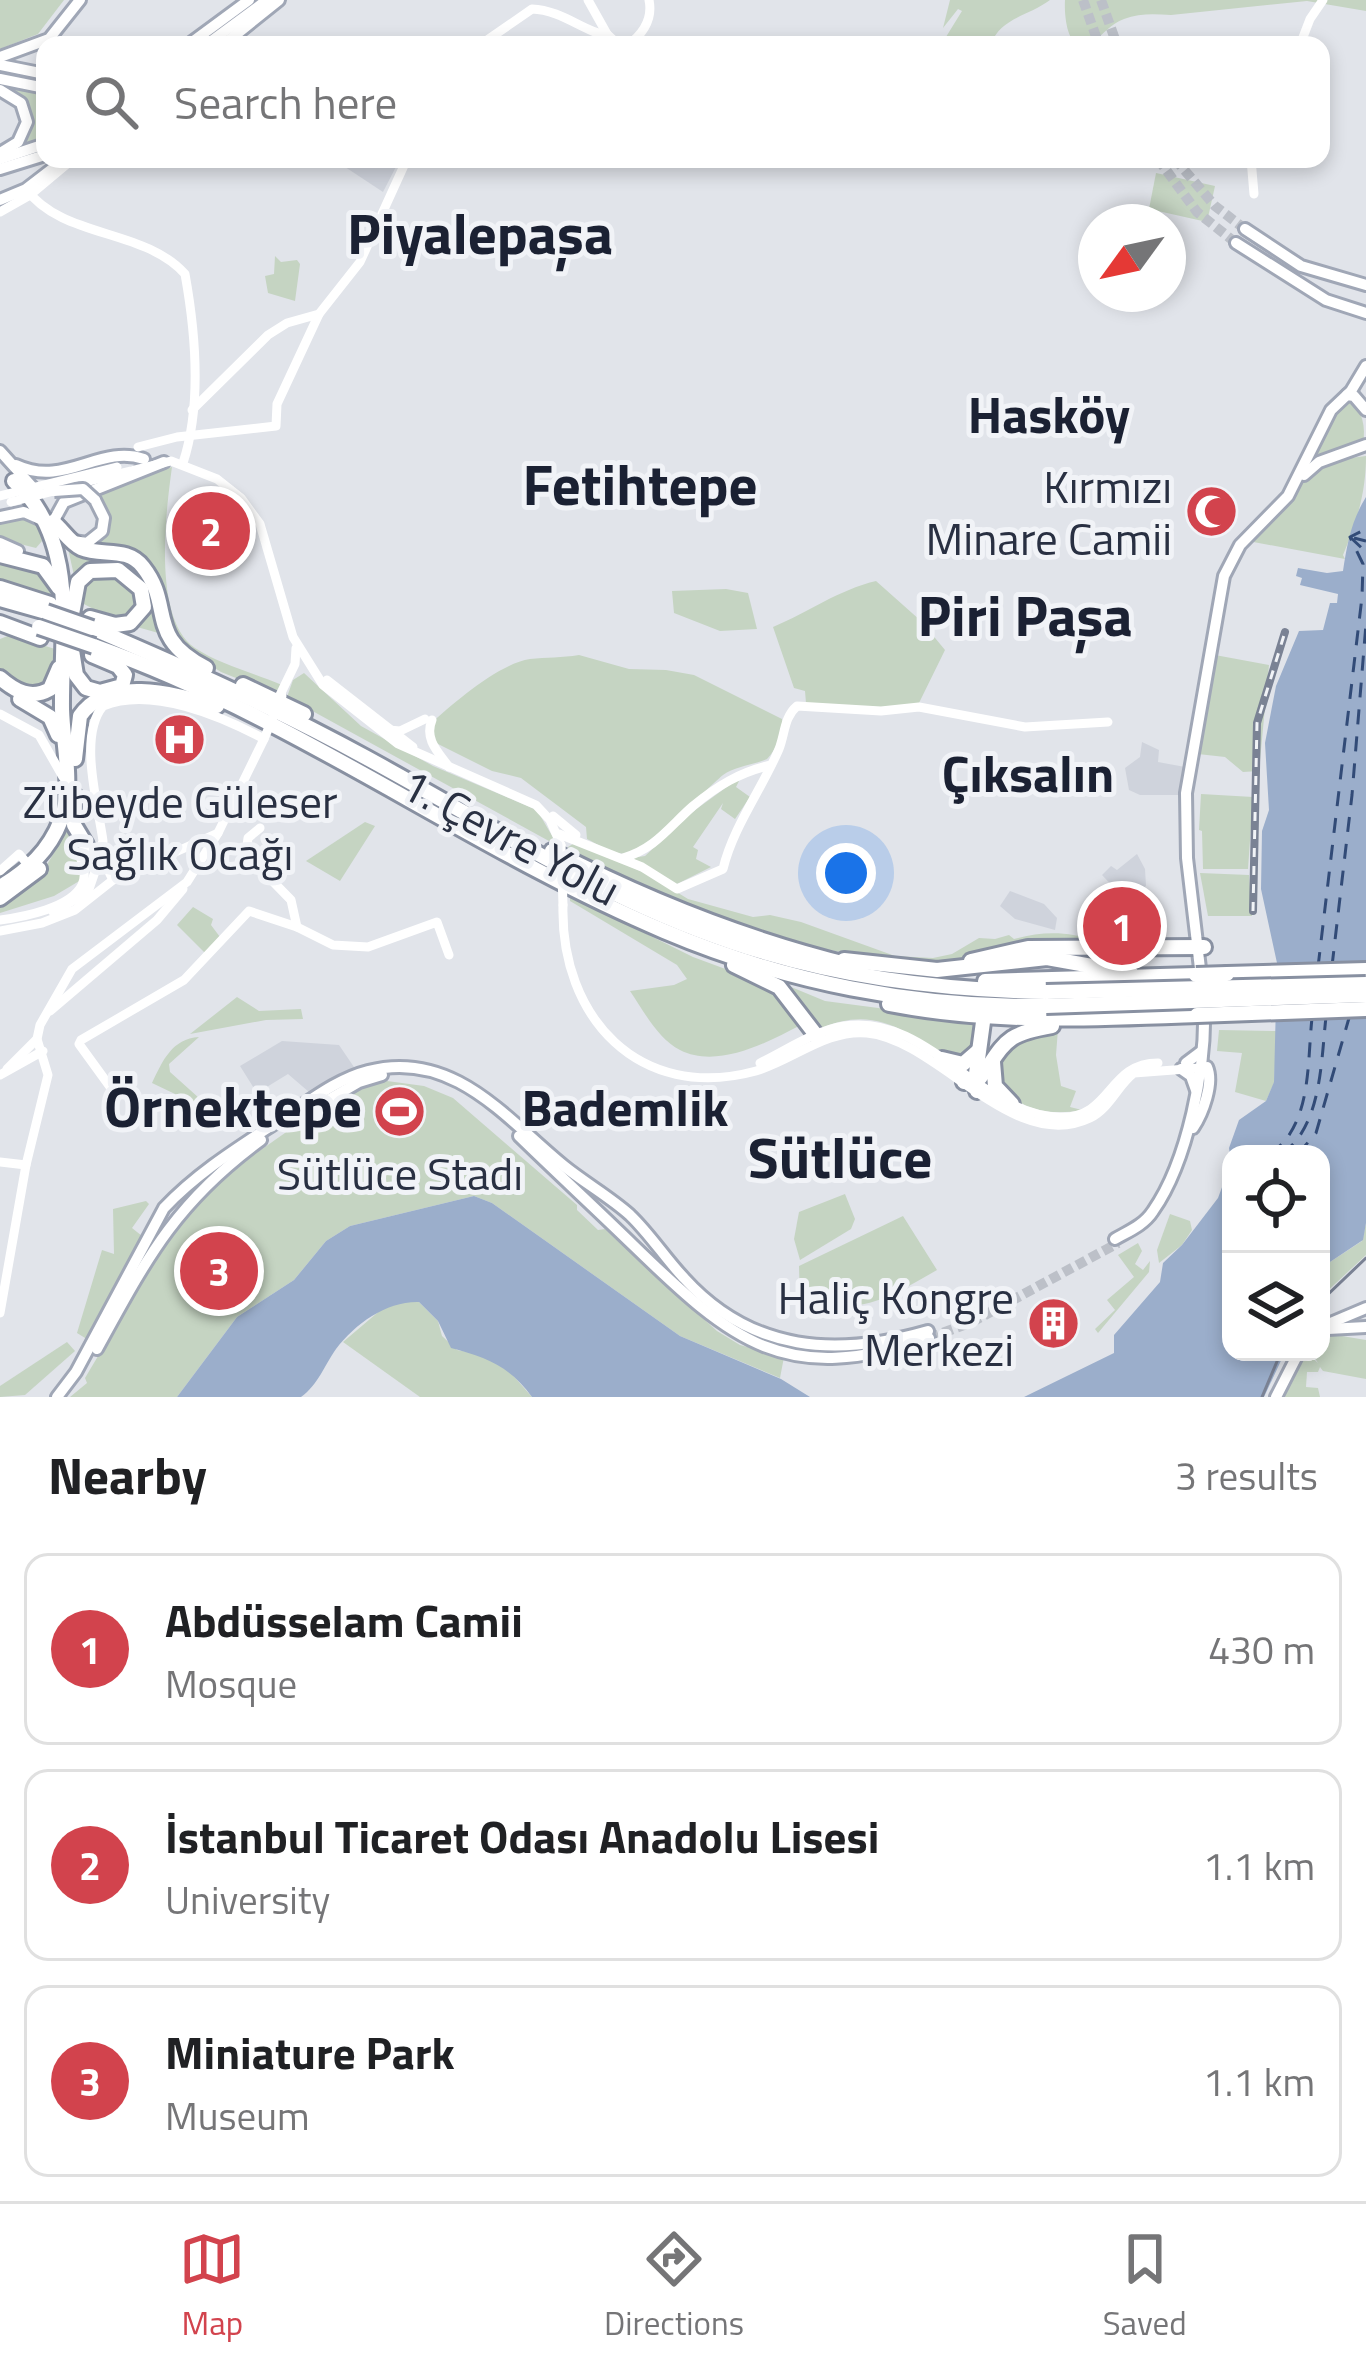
<!DOCTYPE html>
<meta charset="utf-8">
<style>
:root{--surface:#fff;--page:#f2f2f2;--text:#202124;--muted:#757577;--line:#e0e0e0;--accent:#d2434d}
body{margin:0;font-family:"Titillium Web",sans-serif;background:var(--page);color:var(--text)}
.controls{position:absolute;right:36px;bottom:36px;display:grid;overflow:hidden;border-radius:24px;box-shadow:0 6px 18px #0003}
.controls button{width:108px;height:108px;display:grid;place-items:center;padding:0;border:0;border-bottom:3px solid var(--line);background:var(--surface);color:var(--text);font:60px sans-serif}
.compass{position:absolute;left:1078px;top:204px;width:108px;height:108px;border-radius:50%;background:var(--surface);box-shadow:0 6px 18px #0003;rotate:237deg}
.you{position:absolute;left:846px;top:873px;width:42px;height:42px;margin:-30px;border:9px solid #fff;border-radius:50%;background:#1a73e8;box-shadow:0 0 0 18px #1a73e833}
.badge{display:grid;place-items:center;width:78px;height:78px;border-radius:50%;background:var(--accent);color:#fff;font-size:39px;font-weight:700}
.pin{position:absolute;translate:-50% -50%;border:6px solid #fff;box-shadow:0 3px 12px #0006}
.list{margin:0;padding:0;list-style:none}
h2{display:flex;justify-content:space-between;align-items:center;height:156px;margin:0;padding:0 48px;font-size:51px}
h2 small{font-size:39px;font-weight:400;color:var(--muted)}
.list li{display:grid;grid-template-columns:78px 1fr auto;gap:36px;align-items:center;box-sizing:border-box;height:192px;margin:0 24px 24px;padding:0 24px;border:3px solid var(--line);border-radius:24px}
.list b{display:block;font-size:45px;white-space:nowrap}
.list p{margin:0;font-size:39px;white-space:nowrap;color:var(--muted)}
.list em{font-size:39px;font-style:normal;color:var(--muted)}
.icon{flex:none;width:66px;height:66px;fill:none;stroke:currentColor;stroke-width:2;stroke-linecap:round;stroke-linejoin:round}
.map{position:relative;flex:none;width:1366px;height:1397px;overflow:hidden}
.search{position:absolute;background:var(--surface);box-shadow:0 6px 18px #0003;left:36px;right:36px;top:36px;height:132px;display:flex;align-items:center;gap:30px;box-sizing:border-box;padding:0 42px;border-radius:24px;color:var(--muted);font-size:45px}
.sheet{height:804px;background:var(--surface)}
nav{display:flex;justify-content:space-around;align-items:center;box-sizing:border-box;height:168px;border-top:3px solid var(--line);background:var(--surface);font-size:33px;color:var(--muted)}
nav a{display:grid;justify-items:center;gap:6px}
nav .on{color:var(--accent)}
.map>svg:first-child{display:block}
.built{fill:#cfd3dc}
.green{fill:#c5d4c2}
.water{fill:#9baecb}
.lines{fill:none;stroke-linecap:round;stroke-linejoin:round}
.ferry{stroke:#324b77;stroke-width:3;stroke-dasharray:15 12;stroke-linecap:butt}
.primary-tunnel{stroke:#bcc0c8;stroke-width:10;stroke-dasharray:10 5;stroke-linecap:butt}
.primary-casing{stroke:#a0a7b6;stroke-width:16}
.highway-casing{stroke:#8890a1;stroke-width:20}
.secondary{stroke:#fff;stroke-width:9}
.primary{stroke:#fff;stroke-width:10}
.highway{stroke:#fff;stroke-width:14}
.tram{stroke:#7a8294;stroke-width:3}
.rail-casing{stroke:#7a8294;stroke-width:8}
.rail{stroke:#f1f3f7;stroke-width:3;stroke-dasharray:9;stroke-linecap:butt}
.primary-bridge-casing{stroke:#a0a7b6;stroke-width:16;stroke-linecap:butt}
.highway-bridge-casing{stroke:#8890a1;stroke-width:20;stroke-linecap:butt}
.secondary-bridge{stroke:#fff;stroke-width:9}
.primary-bridge{stroke:#fff;stroke-width:10}
.highway-bridge{stroke:#fff;stroke-width:14}
.labels{text-anchor:middle;dominant-baseline:central;stroke-width:10;stroke-linejoin:round;paint-order:stroke}
.poi-label{font-size:45px;fill:#293042;stroke:#f1f3f7;text-anchor:end}
.street-label{font-size:45px;fill:#293042;stroke:#f1f3f7}
.quarter-label{font-size:51px;font-weight:bold;fill:#1b2133;stroke:#f1f3f7}
.district-label{font-size:57px;font-weight:bold;fill:#1b2133;stroke:#f1f3f7}
</style>
<div class="map">
<svg width="1366" height="1397" viewBox="0 0 1366 1397">
<rect width="100%" height="100%" fill="#e1e4ea"/>
<g class="built">
<polygon points="333,159 400,159 383,192"/>
<polygon points="1142,742 1159,750 1158,762 1185,767 1181,795 1140,795 1129,790 1125,768 1140,757"/>
<polygon points="1137,854 1145,869 1146,886 1124,898 1102,875 1111,866 1117,870"/>
<polygon points="1010,891 1044,904 1057,918 1055,930 1015,919 1000,906"/>
<polygon points="282,1041 339,1045 356,1070 309,1092 288,1074 257,1093 240,1066"/>
</g>
<g class="green">
<polygon points="0,0 64,0 38,34 0,49"/>
<path d="M950,0H1050C1029,16 999,18 991,45H941L962,11L958,9L943,28Z"/>
<path d="M1065,0H1366V11L1307,1L1171,15C1155,14 1139,13 1124,19C1111,24 1103,34 1095,41C1067,61 1064,15 1065,0Z"/>
<path d="M0,82L45,91V140L16,149C41,127 32,94 0,87Z"/>
<polygon points="1156,173 1215,186 1207,222 1149,209"/>
<polygon points="275,256 281,262 297,260 300,264 295,301 268,293 265,276 274,274"/>
<path d="M1351,398C1362,412 1366,426 1363,444L1324,458L1312,451L1340,405Z"/>
<path d="M1366,456C1366,492 1357,522 1343,555L1345,559L1248,541L1296,494L1309,472L1327,461Z"/>
<path d="M172,467C166,511 152,619 195,648C219,664 254,673 282,685L278,695L221,672L177,644L133,551L114,545H94L103,536L97,495L143,474Z"/>
<polygon points="23,515 37,520 42,541 36,548 0,539 0,519"/>
<path d="M67,544C143,559 140,561 162,634L137,627L147,603L128,571L75,580Z"/>
<path d="M0,557C29,564 50,568 57,601L0,581Z"/>
<polygon points="114,573 138,591 136,615 113,619 80,602 81,585 89,576"/>
<path d="M876,581L921,621L945,650L918,705L892,709L806,703L805,691L794,688L773,627C809,612 838,590 876,581Z"/>
<polygon points="726,589 748,593 757,629 720,631 674,613 672,591"/>
<polygon points="10,635 55,649 49,683 28,690 0,674 0,639"/>
<path d="M579,655L629,669L666,670L694,675L782,719C783,733 777,749 767,759C754,765 735,766 723,775C704,791 648,848 630,853C616,857 599,845 587,839L586,827L521,778L492,771L434,742L430,724C454,703 498,664 530,659C546,657 562,658 579,655Z"/>
<polygon points="1215,655 1269,665 1259,771 1243,772 1225,757 1198,754"/>
<polygon points="304,673 361,726 433,766 537,810 558,846 287,697 293,680"/>
<polygon points="735,781 739,781 736,787 750,797 735,819 721,809 723,803 693,847 698,850 696,859 711,867 675,885 632,858 645,856 691,813"/>
<polygon points="1201,794 1253,797 1248,869 1203,869 1202,831 1199,830"/>
<polygon points="365,822 375,826 340,881 306,861"/>
<polygon points="71,824 83,841 78,852 81,880 54,896 0,913 0,903 45,868"/>
<path d="M576,842L649,875L688,899L753,917L770,915L801,922L895,956L933,958L952,954L979,938L995,939L1009,935L1014,939C1043,931 1068,931 1096,941L1013,947L922,966L777,941L668,901L570,853L568,847Z"/>
<polygon points="1200,873 1249,875 1252,916 1208,916"/>
<path d="M570,896L693,957L766,984L789,1004L799,1026C766,1043 717,1069 680,1050C658,1039 643,1010 630,991L674,985L687,979L677,965L570,901Z"/>
<polygon points="193,907 213,919 211,925 220,937 206,954 177,925"/>
<path d="M779,982L825,1001L977,1021L972,1055L950,1061C904,1030 874,1004 817,1030Z"/>
<polygon points="237,997 259,1011 301,1009 303,1019 266,1020 190,1034"/>
<path d="M1058,1029L1056,1055L1061,1086L1076,1091L1070,1107L1082,1110C1044,1117 1011,1108 993,1072L1006,1044Z"/>
<polygon points="1219,1030 1277,1031 1274,1083 1266,1101 1235,1092 1242,1053 1217,1051"/>
<path d="M199,1037L169,1064L170,1072L199,1098L184,1108L175,1094L152,1083C163,1060 172,1039 199,1037Z"/>
<polygon points="387,1081 424,1086 453,1098 577,1205 577,1210 598,1230 605,1229 717,1331 740,1345 784,1357 780,1378 680,1336 492,1203 474,1196 350,1226 326,1241 294,1280 237,1317 177,1397 70,1397 87,1383 85,1378 179,1220 218,1180 329,1102 363,1085"/>
<polygon points="845,1194 855,1219 851,1229 800,1260 794,1239 799,1212"/>
<polygon points="146,1201 149,1204 132,1228 142,1236 90,1341 77,1333 102,1250 114,1254 113,1209"/>
<polygon points="1170,1214 1190,1221 1192,1230 1182,1245 1159,1263 1157,1250"/>
<path d="M903,1216L937,1270C883,1301 863,1314 800,1302L799,1266Z"/>
<polygon points="1366,1223 1366,1255 1321,1297 1321,1268 1362,1241"/>
<polygon points="1138,1243 1142,1251 1135,1264 1143,1270 1150,1261 1149,1272 1098,1333 1095,1329 1115,1310 1107,1300 1134,1277 1118,1255"/>
<polygon points="398,1301 419,1302 438,1321 442,1336 457,1350 485,1355 511,1373 532,1397 420,1397 343,1342 383,1308"/>
<polygon points="1330,1334 1366,1340 1366,1379 1323,1371 1320,1367 1318,1372 1307,1372 1306,1387 1318,1388 1320,1397 1284,1397 1306,1352 1318,1363 1311,1352 1321,1352 1321,1337"/>
<polygon points="67,1342 75,1351 25,1395 0,1397 0,1386"/>
</g>
<g class="water">
<path d="M1366,497V1223L1363,1240L1321,1268V1154H1231V1162L1229,1148L1239,1120L1266,1101L1274,1082L1277,963L1261,889L1262,831L1269,810L1265,743L1276,686L1299,631L1323,630L1330,603H1337L1338,594L1300,585L1302,578L1296,576L1298,568L1327,573L1343,571C1347,545 1351,521 1366,497Z"/>
<polygon points="1228,1171 1231,1172 1231,1352 1285,1352 1264,1397 1024,1397 1114,1353 1114,1335 1160,1282 1163,1263 1182,1245 1218,1198"/>
<path d="M474,1196L492,1203L680,1336L781,1379L810,1397H532C510,1366 485,1357 451,1348L438,1321L419,1302C387,1301 356,1323 336,1349C324,1366 318,1385 301,1397H177L237,1317L294,1280L326,1241L350,1226Z"/>
</g>
<g class="lines">
<g class="ferry">
<polyline points="1350,537 1366,552"/>
<polyline points="1354,538 1366,541"/>
<polyline points="1332,966 1352,795 1366,624"/>
<polyline points="1318,967 1362,597 1363,564 1350,537 1366,529"/>
<path d="M1270,1154C1312,1126 1307,1064 1312,1018"/>
<path d="M1282,1154C1322,1126 1321,1060 1326,1017"/>
<polyline points="1298,1154 1316,1133 1349,1018"/>
</g>
<g class="primary-tunnel">
<polyline points="1083,0 1099,45"/>
<polyline points="1101,0 1117,45"/>
<polyline points="1158,159 1197,212 1236,243"/>
<polyline points="1175,159 1215,206 1245,229"/>
<polyline points="929,1338 972,1322 1118,1243"/>
</g>
<defs>
<g id="primary">
<polyline points="188,45 249,0"/>
<polyline points="206,45 267,0"/>
<polyline points="223,45 279,0"/>
<polyline points="0,57 49,39 80,0"/>
<polyline points="0,65 45,74"/>
<polyline points="0,79 45,88"/>
<polyline points="0,90 21,103 27,122 18,142 0,153"/>
<polyline points="0,159 45,144"/>
<polyline points="0,169 45,155"/>
<polyline points="0,200 26,189 65,159"/>
<polyline points="1245,229 1301,266 1366,285"/>
<polyline points="1236,243 1326,300 1366,313"/>
<polyline points="1347,395 1354,396 1366,410"/>
<polyline points="0,451 36,491"/>
<path d="M16,465C65,488 99,444 144,459"/>
<polyline points="1304,475 1319,462 1366,445"/>
<polyline points="0,517 24,512 42,520"/>
<polyline points="53,522 64,502 164,462"/>
<polyline points="73,541 87,543 102,531 104,518 95,500"/>
<polyline points="0,543 18,551"/>
<polyline points="1201,977 1187,858 1186,793 1224,576 1240,545 1288,496 1331,410 1351,391 1366,366"/>
<polyline points="1186,1063 1202,1051"/>
<polyline points="1181,1069 1191,1076 1196,1090"/>
<polyline points="297,1118 359,1082 382,1075"/>
<path d="M1193,1128C1203,1113 1214,1083 1207,1067"/>
<path d="M519,1136C557,1173 596,1209 633,1245C733,1342 785,1387 929,1338"/>
<path d="M1115,1239C1129,1231 1144,1225 1153,1211C1188,1161 1206,1067 1204,1008"/>
<polyline points="1321,1327 1366,1308"/>
<polyline points="1328,1329 1366,1327"/>
<path d="M97,1349C147,1258 175,1203 261,1140"/>
<path d="M57,1397L76,1372L164,1208C198,1172 239,1147 280,1120C307,1103 336,1079 368,1071C454,1049 506,1119 564,1166C585,1183 610,1197 630,1215C650,1234 665,1258 684,1278C752,1353 837,1357 928,1331"/>
<polyline points="1276,1397 1299,1352"/>
</g>
<g id="highway">
<path d="M53,522C63,530 69,542 81,548C102,557 127,546 143,567C174,606 145,637 206,668"/>
<polyline points="0,555 43,566 59,588"/>
<polyline points="0,588 50,604"/>
<polyline points="0,599 46,612"/>
<polyline points="72,614 78,582 90,571 118,570 141,589 144,607 130,623 115,625 90,618"/>
<polyline points="0,623 40,638"/>
<path d="M92,628C185,668 276,708 365,757C485,822 601,898 732,942C833,977 939,990 1046,992"/>
<polyline points="71,644 76,675 86,688 100,692 122,686 125,675 118,666 92,655"/>
<path d="M94,646C298,718 468,848 664,931C784,982 916,1008 1046,1006"/>
<path d="M0,678C15,691 31,700 50,689L59,668"/>
<polyline points="243,685 304,714"/>
<polyline points="20,699 50,717 58,735"/>
<path d="M75,759L80,716C109,674 177,695 217,706"/>
<polyline points="75,796 74,825 86,845"/>
<path d="M552,851C649,901 744,939 850,965"/>
<path d="M0,887C28,870 49,851 61,820C74,783 63,747 62,709C61,632 79,539 14,481"/>
<polyline points="0,898 39,869"/>
<polyline points="844,960 937,970 1047,958 1131,973"/>
<polyline points="971,961 1028,948 1204,947"/>
<polyline points="734,965 779,987 816,1035"/>
<polyline points="1227,974 1366,970"/>
<polyline points="985,981 1196,975"/>
<path d="M889,1004C992,1024 1093,1019 1197,1015"/>
<polyline points="942,1059 963,1064 978,1051"/>
<polyline points="993,1062 995,1086 1012,1104"/>
<path d="M964,1082L980,1078C1006,1042 1004,1034 1052,1026"/>
<polyline points="977,1091 975,1081 983,1022"/>
</g>
</defs>
<use href="#primary" class="primary-casing"/>
<use href="#highway" class="highway-casing"/>
<g class="secondary">
<polyline points="588,0 607,34"/>
<path d="M480,45L532,9C563,10 588,35 607,34L619,45"/>
<path d="M628,45C644,33 653,19 649,0"/>
<polyline points="1300,45 1310,19 1323,0"/>
<polyline points="1251,159 1254,194"/>
<path d="M26,189C63,239 144,228 185,274C196,335 202,405 183,463"/>
<polyline points="0,212 30,195 73,159"/>
<polyline points="192,410 268,335 287,323 319,314 360,262 407,159"/>
<polyline points="138,447 177,437 276,426 277,404 319,314"/>
<polyline points="65,487 171,461 217,479 241,498 260,524 293,637 323,685 398,744 536,805 550,820 561,845"/>
<polyline points="327,680 413,747"/>
<polyline points="280,695 295,664 296,648"/>
<polyline points="0,714 39,735 63,777"/>
<path d="M432,720C424,739 438,752 449,767"/>
<polyline points="389,730 400,731 425,719"/>
<polyline points="553,816 576,835"/>
<polyline points="260,828 248,838 246,854 291,900 297,927 333,945 368,947 437,922 449,955"/>
<path d="M559,834L642,867L677,889L723,869C733,827 762,789 779,749C785,734 784,717 797,706L881,711L919,707L1025,727L1108,722"/>
<path d="M623,858C655,849 669,827 693,806C717,786 740,772 771,765"/>
<polyline points="0,871 19,854 25,861"/>
<path d="M563,905C560,1017 639,1103 756,1071C793,1060 827,1029 867,1033C939,1040 1013,1155 1090,1118C1110,1108 1117,1086 1134,1073L1200,1068"/>
<polyline points="53,912 88,892 100,857"/>
<path d="M0,920C23,917 71,908 82,885C87,875 82,865 80,855L86,845L98,850L113,880"/>
<polyline points="0,931 42,923 75,910 113,880 218,833"/>
<polyline points="50,1011 157,920 183,889"/>
<path d="M760,1063C787,1050 814,1031 844,1026C929,1013 978,1115 1060,1117C1112,1119 1107,1063 1158,1063"/>
<polyline points="7,1069 37,1039"/>
<polyline points="0,1075 43,1051"/>
<polyline points="116,1095 79,1044 81,1040 184,980 249,911 297,927"/>
<polyline points="0,1162 26,1165"/>
<path d="M0,1313L26,1165L48,1075L37,1039L40,1025L72,969L187,882L218,833L264,739C221,716 151,686 103,706C78,736 98,804 103,841L99,853"/>
</g>
<use href="#primary" class="primary"/>
<use href="#highway" class="highway"/>
<g class="tram">
<polyline points="1321,1301 1366,1258"/>
<polyline points="1262,1397 1281,1352"/>
</g>
<defs>
<polyline id="rail" points="1253,911 1257,723 1285,632"/>
</defs>
<use href="#rail" class="rail-casing"/>
<use href="#rail" class="rail"/>
<defs>
<polyline id="primary-bridge" points="54,491 83,489 95,500"/>
<g id="highway-bridge">
<polyline points="46,612 92,628"/>
<polyline points="39,627 94,646"/>
<polyline points="1196,975 1227,974"/>
<polyline points="1046,992 1366,984"/>
<polyline points="1046,1006 1366,995"/>
<polyline points="1197,1015 1366,1009"/>
</g>
</defs>
<use href="#primary-bridge" class="primary-bridge-casing"/>
<use href="#highway-bridge" class="highway-bridge-casing"/>
<g class="secondary-bridge">
<polyline points="0,496 117,467"/>
<polyline points="11,502 54,491"/>
<polyline points="264,739 282,696"/>
<polyline points="561,845 563,905"/>
</g>
<use href="#primary-bridge" class="primary-bridge"/>
<use href="#highway-bridge" class="highway-bridge"/>
</g>
<defs>
<symbol id="mosque-disc" viewBox="-11 -11 22 22"><circle r="9.5" fill="#d2434d" stroke="#f1f3f7"/><path d="M3.5-4.9A6 6 0 1 0 3.5 4.9A5 5 0 1 1 3.5-4.9Z" fill="#fff"/></symbol>
<symbol id="hospital-disc" viewBox="-11 -11 22 22"><circle r="9.5" fill="#d2434d" stroke="#f1f3f7"/><path d="M-5-5h3v3.5h4V-5h3V5h-3V1.5h-4V5h-3Z" fill="#fff"/></symbol>
<symbol id="stadium-disc" viewBox="-11 -11 22 22"><circle r="9.5" fill="#d2434d" stroke="#f1f3f7"/><path d="M0-5a6.5 5 0 1 0 0 10a6.5 5 0 1 0 0-10ZM-3.5-1.8h7v3.6h-7Z" fill="#fff"/></symbol>
<symbol id="building-disc" viewBox="-11 -11 22 22"><circle r="9.5" fill="#d2434d" stroke="#f1f3f7"/><path d="M-4-6H4V6H1V3H-1V6H-4ZM-2.5-4.3h1.7v1.8h-1.7ZM.8-4.3h1.7v1.8H.8ZM-2.5-1h1.7V.8h-1.7ZM.8-1h1.7V.8H.8Z" fill="#fff"/></symbol>
</defs>
<g fill-rule="evenodd">
<use href="#mosque-disc" x="1182" y="482" width="59" height="59"/>
<use href="#hospital-disc" x="150" y="710" width="59" height="59"/>
<use href="#stadium-disc" x="370" y="1082" width="59" height="59"/>
<use href="#building-disc" x="1024" y="1294" width="59" height="59"/>
</g>
<g class="labels">
<g class="poi-label">
<text x="1172" y="486">Kırmızı<tspan x="1172" dy="52">Minare Camii</tspan></text>
<text x="180" y="801" text-anchor="middle">Zübeyde Güleser<tspan x="180" dy="52">Sağlık Ocağı</tspan></text>
<text x="400" y="1173" text-anchor="middle">Sütlüce Stadı</text>
<text x="1014" y="1297">Haliç Kongre<tspan x="1014" dy="52">Merkezi</tspan></text>
</g>
<g class="street-label">
<text transform="translate(511 836) rotate(28)">1. Çevre Yolu</text>
</g>
<g class="quarter-label">
<text x="1049" y="414">Hasköy</text>
<text x="1028" y="773">Çıksalın</text>
<text x="625" y="1107">Bademlik</text>
</g>
<g class="district-label">
<text x="480" y="232">Piyalepaşa</text>
<text x="640" y="483">Fetihtepe</text>
<text x="1025" y="614">Piri Paşa</text>
<text x="233" y="1105">Örnektepe</text>
<text x="840" y="1156">Sütlüce</text>
</g>
</g>
</svg>
<div class="controls">
<button><svg class="icon" aria-label="locate" viewBox="0 0 24 24"><circle cx="12" cy="12" r="6"/><path d="M12 2v4M12 18v4M2 12h4M18 12h4"/></svg></button>
<button><svg class="icon" aria-label="layers" viewBox="0 0 24 24"><path d="M12 4l9 5-9 5-9-5zM3 14l9 5 9-5"/></svg></button>
</div>
<svg class="compass" viewBox="-18 -18 36 36"><path d="M0-13l5 13h-10z" fill="#e53935"/><path d="M0 13l5-13h-10z" fill="#757577"/></svg>
<div class="you"></div>
<div class="pin badge" style="left:1122px;top:926px">1</div>
<div class="pin badge" style="left:211px;top:531px">2</div>
<div class="pin badge" style="left:219px;top:1271px">3</div>
<div class="search"><svg class="icon" aria-label="search" viewBox="0 0 24 24"><circle cx="10" cy="10" r="6"/><path d="M15 15l6 6"/></svg>Search here</div>
</div>
<section class="sheet">
<h2>Nearby<small>3 results</small></h2>
<ul class="list">
<li><span class="badge">1</span><div><b>Abdüsselam Camii</b><p>Mosque</p></div><em>430 m</em></li>
<li><span class="badge">2</span><div><b>İstanbul Ticaret Odası Anadolu Lisesi</b><p>University</p></div><em>1.1 km</em></li>
<li><span class="badge">3</span><div><b>Miniature Park</b><p>Museum</p></div><em>1.1 km</em></li>
</ul>
</section>
<nav>
<a class="on"><svg class="icon" aria-label="map" viewBox="0 0 24 24"><path d="M3 6l6-2 6 2 6-2v14l-6 2-6-2-6 2zM9 4v14M15 6v14"/></svg>Map</a>
<a><svg class="icon" aria-label="directions" viewBox="0 0 24 24"><path d="M12 3l9 9-9 9-9-9zM9 14v-3h6M13 9l2 2-2 2"/></svg>Directions</a>
<a><svg class="icon" aria-label="saved" viewBox="0 0 24 24"><path d="M7 4h10v16l-5-4-5 4z"/></svg>Saved</a>
</nav>
